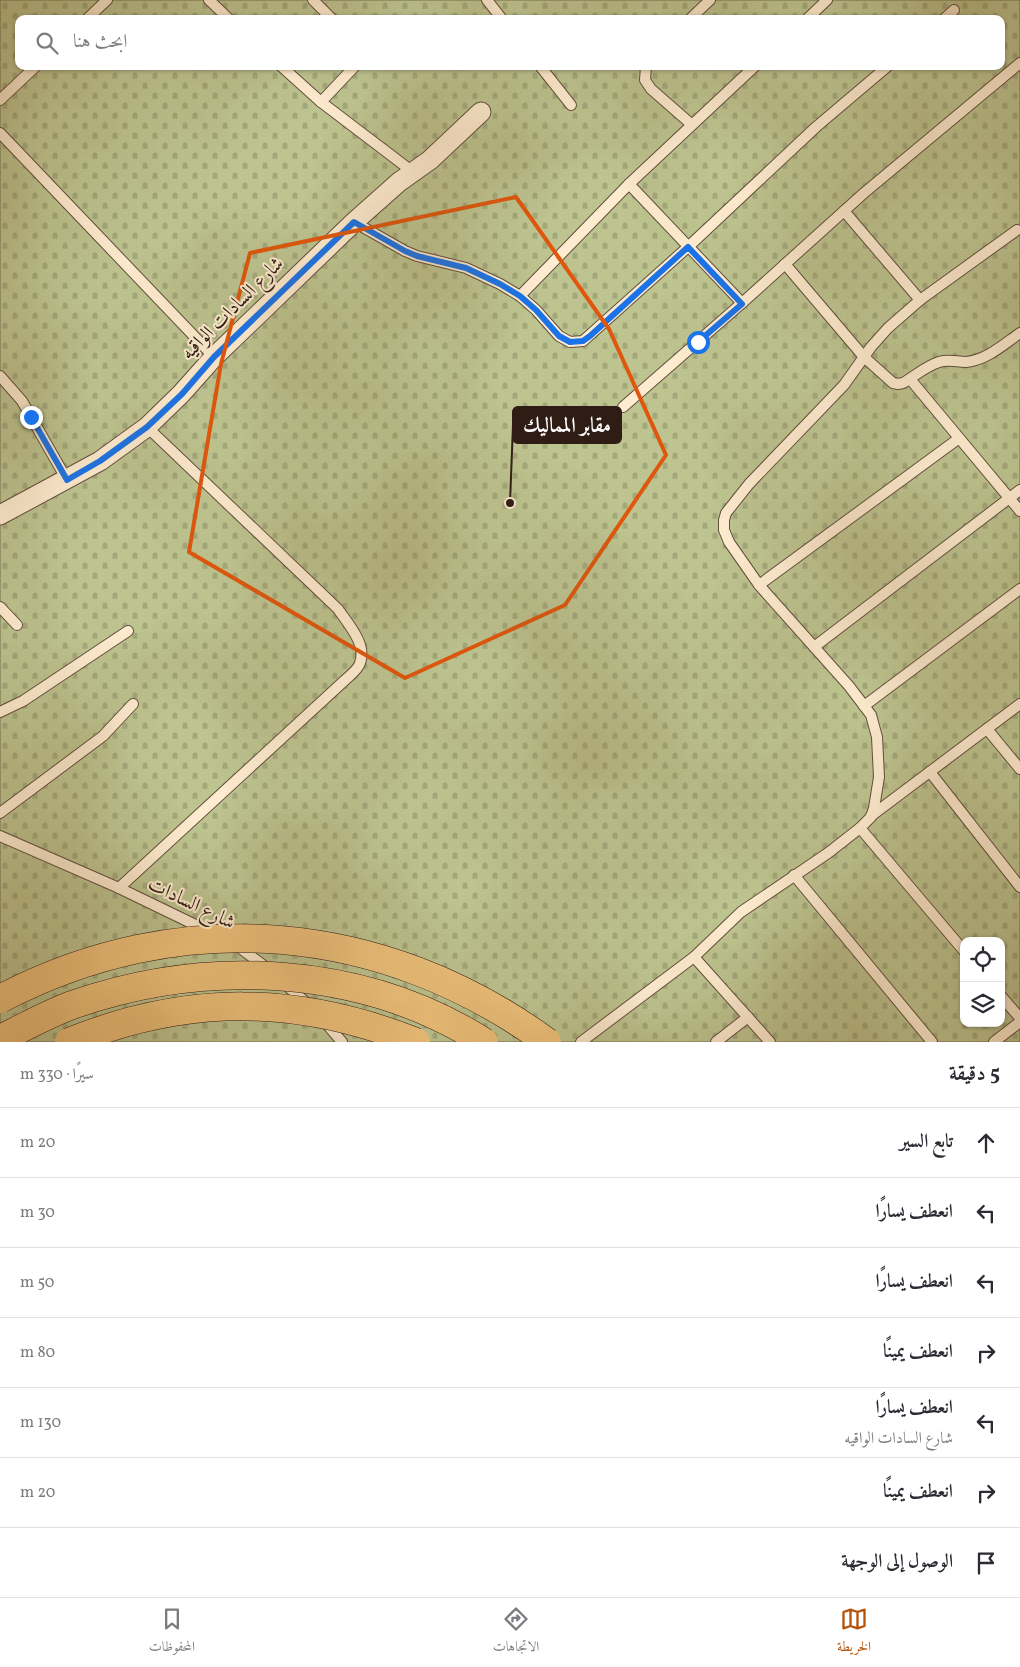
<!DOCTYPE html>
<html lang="ar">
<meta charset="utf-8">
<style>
:root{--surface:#fff;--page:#f2f2f3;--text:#2b2b33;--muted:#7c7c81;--line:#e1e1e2;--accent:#b45309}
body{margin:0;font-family:Vollkorn,Amiri,serif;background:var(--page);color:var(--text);direction:rtl}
.controls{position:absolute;right:15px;bottom:15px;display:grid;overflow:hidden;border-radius:10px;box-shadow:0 1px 4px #0004}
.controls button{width:45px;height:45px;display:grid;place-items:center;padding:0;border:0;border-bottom:1px solid var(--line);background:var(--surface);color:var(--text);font:25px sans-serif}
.stop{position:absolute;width:15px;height:15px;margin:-11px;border:4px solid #1a73e8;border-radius:50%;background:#fff}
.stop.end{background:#1a73e8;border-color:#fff;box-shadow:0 1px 5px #0008}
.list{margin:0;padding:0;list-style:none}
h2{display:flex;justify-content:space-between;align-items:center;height:65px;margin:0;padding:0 20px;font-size:21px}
h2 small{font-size:16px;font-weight:400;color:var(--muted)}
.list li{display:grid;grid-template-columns:32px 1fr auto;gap:15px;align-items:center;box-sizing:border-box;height:70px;padding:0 20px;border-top:1px solid var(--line)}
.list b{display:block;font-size:19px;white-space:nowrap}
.list p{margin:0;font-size:16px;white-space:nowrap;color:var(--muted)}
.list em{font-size:16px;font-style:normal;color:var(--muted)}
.icon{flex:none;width:28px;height:28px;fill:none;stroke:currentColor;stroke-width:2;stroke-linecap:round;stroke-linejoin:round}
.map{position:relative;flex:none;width:1020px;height:1042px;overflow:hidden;direction:ltr}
.search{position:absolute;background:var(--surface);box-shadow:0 1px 4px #0004;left:15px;right:15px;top:15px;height:55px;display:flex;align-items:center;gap:12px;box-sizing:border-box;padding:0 18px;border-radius:10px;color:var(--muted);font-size:19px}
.sheet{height:555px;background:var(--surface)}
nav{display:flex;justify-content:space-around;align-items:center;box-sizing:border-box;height:70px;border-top:1px solid var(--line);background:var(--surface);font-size:14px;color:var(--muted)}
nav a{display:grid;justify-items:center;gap:2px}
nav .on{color:var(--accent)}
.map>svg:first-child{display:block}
.cemetery{fill:url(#cemetery-stones);stroke:#767052;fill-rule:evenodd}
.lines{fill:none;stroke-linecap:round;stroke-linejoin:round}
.service-casing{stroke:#624e3d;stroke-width:12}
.minor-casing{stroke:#624e3d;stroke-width:21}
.service{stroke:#feecd0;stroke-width:10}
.minor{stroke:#feecd0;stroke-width:19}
.motorway-bridge-casing{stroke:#2e1c15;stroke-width:29;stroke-linecap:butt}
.motorway-bridge{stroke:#eec17b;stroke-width:28}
.route{stroke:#1a73e8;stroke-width:6}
.marked{fill:none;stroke:#df560c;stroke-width:4;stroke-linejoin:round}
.labels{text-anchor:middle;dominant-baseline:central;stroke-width:4;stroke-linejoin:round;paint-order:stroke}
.street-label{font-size:20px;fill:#2e1c15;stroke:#feecd0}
.leader{fill:none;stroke:#2e1c15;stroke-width:2}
.callout-dot{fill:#2e1c15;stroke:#feecd0;stroke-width:2}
.callout{fill:#2e1c15;stroke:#2e1c15;stroke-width:2}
.callout-label{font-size:21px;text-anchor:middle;font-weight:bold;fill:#fff}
</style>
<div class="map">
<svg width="1020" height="1042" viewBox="0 0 1020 1042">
<defs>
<pattern id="cemetery-stones" width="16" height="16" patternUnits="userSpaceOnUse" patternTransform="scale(1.25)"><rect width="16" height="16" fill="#bdc490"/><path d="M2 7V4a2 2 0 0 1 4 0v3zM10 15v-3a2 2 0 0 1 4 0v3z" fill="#a3a87b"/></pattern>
</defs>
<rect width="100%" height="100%" fill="#fde2b6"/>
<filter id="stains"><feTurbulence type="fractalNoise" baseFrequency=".004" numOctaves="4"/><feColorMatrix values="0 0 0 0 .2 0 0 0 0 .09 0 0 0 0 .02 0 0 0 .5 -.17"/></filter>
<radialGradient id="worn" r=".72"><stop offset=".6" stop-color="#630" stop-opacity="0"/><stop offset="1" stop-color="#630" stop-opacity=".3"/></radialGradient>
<path class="cemetery" d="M0,0H1020V1042H0ZM19,19H1001V66H19ZM964,941H1001V1023H964Z"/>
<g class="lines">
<defs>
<g id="service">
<polyline points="209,0 229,19"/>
<polyline points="313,0 332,19"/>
<polyline points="487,0 502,19"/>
<polyline points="87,19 107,0"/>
<polyline points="690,19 710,0"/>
<polyline points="807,19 827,0"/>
<polyline points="944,19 954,10"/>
<polyline points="281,66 321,102 413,172"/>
<polyline points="540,66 571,105"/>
<polyline points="646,66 645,80 651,89 691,124"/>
<polyline points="0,100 36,66"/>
<polyline points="321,102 355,66"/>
<polyline points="0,133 214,357"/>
<polyline points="629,184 742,303"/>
<polyline points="844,211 920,300"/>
<polyline points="354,222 405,251 417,256 466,268 500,284 520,296 536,310 559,336 570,342 583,341 688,247 816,127 888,66"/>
<path d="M785,264L864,357L893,383L898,384L903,383C915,376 926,366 939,362C949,359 957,362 966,362C987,360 1004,344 1020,333"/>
<polyline points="520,296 629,184 755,66"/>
<polyline points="0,376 22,401 67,480"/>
<polyline points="910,379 1020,511"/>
<polyline points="623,407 742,303 864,193 1020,63"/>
<polyline points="759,585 958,439"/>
<polyline points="0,607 17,625"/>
<polyline points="814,647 1020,490"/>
<polyline points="864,706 1020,589"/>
<polyline points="0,712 23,701 128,631"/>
<polyline points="987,729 1020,769"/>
<polyline points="930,772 1020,887"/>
<polyline points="0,813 103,736 133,704"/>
<polyline points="871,816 1020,704"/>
<polyline points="860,828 964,951"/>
<polyline points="0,836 119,888 210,932"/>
<polyline points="794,875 932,1042"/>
<path d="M119,888L344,681C349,676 358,670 360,663C367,644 348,624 338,609L147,427"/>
<polyline points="236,945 271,971"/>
<polyline points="694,957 741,912 828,853 860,828 871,817 874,808 879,777 877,737 871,715 849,686 759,585 729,542 724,530 724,520 726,513 749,484 844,385 871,347 888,328 920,300 1017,230"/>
<polyline points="285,984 310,1006"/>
<polyline points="1001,996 1020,1018"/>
<polyline points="325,1022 342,1042"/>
<polyline points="581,1042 694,957 770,1042"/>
<polyline points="716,1042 748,1017"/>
<polyline points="994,1042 1020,1022"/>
</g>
<polyline id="minor" points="0,515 100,461 147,427 181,394 214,357 354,222 399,182 430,160 481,112"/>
</defs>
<use href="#service" class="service-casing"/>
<use href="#minor" class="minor-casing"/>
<use href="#service" class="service"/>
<use href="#minor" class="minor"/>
<defs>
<g id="motorway-bridge">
<path d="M0,999C181,904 383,922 547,1042"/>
<path d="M0,1039C25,1027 49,1013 75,1004C209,958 363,965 484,1042"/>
<path d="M69,1042C188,994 297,995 416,1042"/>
</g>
</defs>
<use href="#motorway-bridge" class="motorway-bridge-casing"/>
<use href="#motorway-bridge" class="motorway-bridge"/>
</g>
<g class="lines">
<polyline class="route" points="31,417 67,480 100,461 147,427 182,394 214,357 354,222 405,251 417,256 466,268 500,284 520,296 536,310 559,336 570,342 583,341 590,336 688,247 742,304 698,342"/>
</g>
<path class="marked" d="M516,197L609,329L666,455L565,605L405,678L189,552L221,364L250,253Z"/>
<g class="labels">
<g class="street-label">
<text transform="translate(233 309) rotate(-45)">شارع السادات الواقيه</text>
<text transform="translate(191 904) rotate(26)">شارع السادات</text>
</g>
</g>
<path class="leader" d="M510 503L513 425"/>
<circle class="callout-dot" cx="510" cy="503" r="5"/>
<rect class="callout" x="513" y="407" width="108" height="36" rx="5"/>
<g class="callout-label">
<text x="567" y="432">مقابر المماليك</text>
</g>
<rect width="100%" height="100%" filter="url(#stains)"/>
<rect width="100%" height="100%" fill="url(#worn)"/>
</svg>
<div class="controls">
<button><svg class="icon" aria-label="locate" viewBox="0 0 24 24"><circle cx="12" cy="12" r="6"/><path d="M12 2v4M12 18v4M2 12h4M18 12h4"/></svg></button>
<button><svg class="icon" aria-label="layers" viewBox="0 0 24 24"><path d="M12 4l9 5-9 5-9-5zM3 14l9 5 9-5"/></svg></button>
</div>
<div class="stop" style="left:698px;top:342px"></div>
<div class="stop end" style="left:31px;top:417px"></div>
<div class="search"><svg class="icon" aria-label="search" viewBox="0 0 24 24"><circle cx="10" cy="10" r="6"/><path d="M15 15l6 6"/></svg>ابحث هنا</div>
</div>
<section class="sheet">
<h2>5 دقيقة<small>سيرًا · 330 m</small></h2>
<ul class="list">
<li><svg class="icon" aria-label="ahead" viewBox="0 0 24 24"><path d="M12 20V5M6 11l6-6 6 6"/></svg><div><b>تابع السير</b></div><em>20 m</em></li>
<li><svg class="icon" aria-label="left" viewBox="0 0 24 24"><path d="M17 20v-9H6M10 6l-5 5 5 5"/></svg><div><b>انعطف يسارًا</b></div><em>30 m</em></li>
<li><svg class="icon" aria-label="left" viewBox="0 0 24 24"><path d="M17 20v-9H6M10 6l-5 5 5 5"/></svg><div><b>انعطف يسارًا</b></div><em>50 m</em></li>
<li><svg class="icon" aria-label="right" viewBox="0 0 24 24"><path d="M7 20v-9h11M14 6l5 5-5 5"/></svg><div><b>انعطف يمينًا</b></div><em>80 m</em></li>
<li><svg class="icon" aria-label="left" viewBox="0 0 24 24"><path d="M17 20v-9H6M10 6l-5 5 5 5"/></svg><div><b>انعطف يسارًا</b><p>شارع السادات الواقيه</p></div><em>130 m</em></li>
<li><svg class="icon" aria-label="right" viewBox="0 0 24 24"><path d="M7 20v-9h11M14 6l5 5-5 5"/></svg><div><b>انعطف يمينًا</b></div><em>20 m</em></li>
<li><svg class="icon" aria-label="arrive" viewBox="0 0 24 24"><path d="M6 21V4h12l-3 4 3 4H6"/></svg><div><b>الوصول إلى الوجهة</b></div></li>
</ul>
</section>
<nav>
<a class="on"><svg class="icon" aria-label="map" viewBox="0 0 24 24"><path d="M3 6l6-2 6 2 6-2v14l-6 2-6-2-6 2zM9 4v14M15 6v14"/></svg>الخريطة</a>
<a><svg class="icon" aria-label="directions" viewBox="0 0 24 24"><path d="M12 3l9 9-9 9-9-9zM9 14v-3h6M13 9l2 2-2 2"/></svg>الاتجاهات</a>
<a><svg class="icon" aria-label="saved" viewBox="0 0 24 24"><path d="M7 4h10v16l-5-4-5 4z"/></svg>المحفوظات</a>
</nav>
